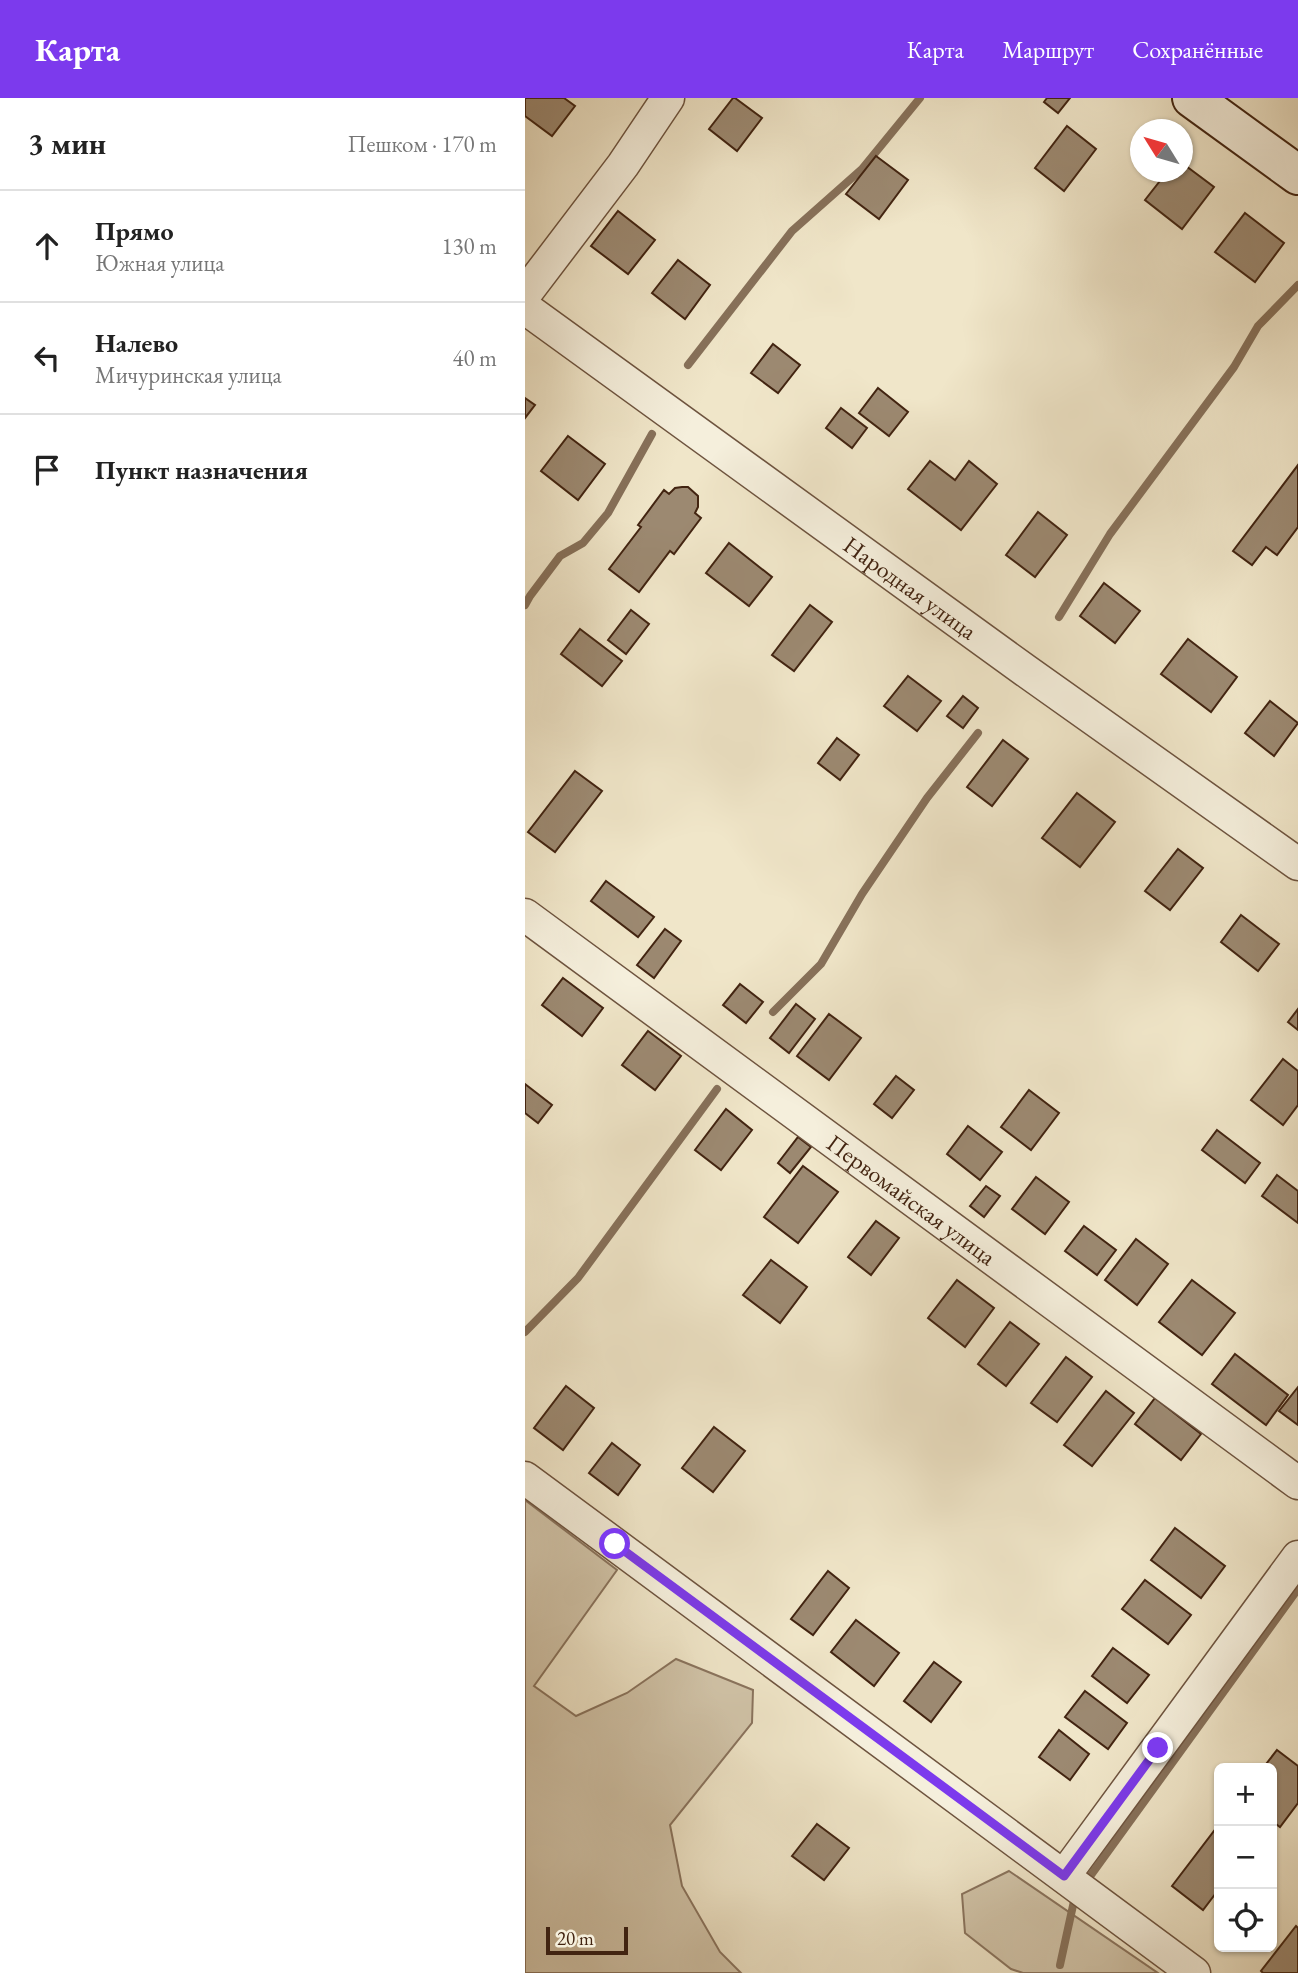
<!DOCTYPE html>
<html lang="ru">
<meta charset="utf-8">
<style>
:root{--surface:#fff;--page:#f2f2f2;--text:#222;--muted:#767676;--line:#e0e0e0;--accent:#7c3aed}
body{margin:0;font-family:"EB Garamond",serif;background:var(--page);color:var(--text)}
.controls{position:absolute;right:21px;bottom:21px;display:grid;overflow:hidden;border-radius:10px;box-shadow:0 2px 5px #0004}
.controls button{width:63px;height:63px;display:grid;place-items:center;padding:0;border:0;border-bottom:2px solid var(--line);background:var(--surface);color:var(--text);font:35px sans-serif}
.compass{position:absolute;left:605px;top:21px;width:63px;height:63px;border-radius:50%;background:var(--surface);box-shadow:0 2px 5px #0004;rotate:307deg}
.scale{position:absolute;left:21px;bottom:18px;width:82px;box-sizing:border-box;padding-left:7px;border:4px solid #422411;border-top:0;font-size:19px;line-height:24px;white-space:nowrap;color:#422411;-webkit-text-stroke:5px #f5efdc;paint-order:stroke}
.stop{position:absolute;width:21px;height:21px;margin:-16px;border:5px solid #7c3aed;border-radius:50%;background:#fff}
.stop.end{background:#7c3aed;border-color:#fff;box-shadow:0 2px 7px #0008}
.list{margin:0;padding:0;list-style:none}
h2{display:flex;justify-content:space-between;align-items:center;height:91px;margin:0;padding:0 28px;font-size:30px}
h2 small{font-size:23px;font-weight:400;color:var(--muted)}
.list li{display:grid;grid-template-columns:46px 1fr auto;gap:21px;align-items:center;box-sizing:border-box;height:112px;padding:0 28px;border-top:2px solid var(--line)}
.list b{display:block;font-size:26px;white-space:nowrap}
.list p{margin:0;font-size:23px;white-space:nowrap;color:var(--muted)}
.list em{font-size:23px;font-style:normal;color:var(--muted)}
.icon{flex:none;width:38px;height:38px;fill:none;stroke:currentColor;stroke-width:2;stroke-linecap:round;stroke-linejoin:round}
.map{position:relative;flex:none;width:773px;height:1875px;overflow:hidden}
header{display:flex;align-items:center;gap:42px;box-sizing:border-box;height:98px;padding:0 35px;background:var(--accent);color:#fff}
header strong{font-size:33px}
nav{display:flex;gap:38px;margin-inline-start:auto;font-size:24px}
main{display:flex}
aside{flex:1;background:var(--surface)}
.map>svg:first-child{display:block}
.green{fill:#d2c5aa;stroke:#8a745e;stroke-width:2}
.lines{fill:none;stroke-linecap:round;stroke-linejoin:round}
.stream{stroke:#87715a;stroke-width:8}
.building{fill:#9c8971;stroke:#422411;stroke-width:2}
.street-casing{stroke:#6e543f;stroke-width:35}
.secondary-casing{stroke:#422411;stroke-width:42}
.street{stroke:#f5efdc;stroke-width:32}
.secondary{stroke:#f5efdc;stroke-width:38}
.route{stroke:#7c3aed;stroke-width:9}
.labels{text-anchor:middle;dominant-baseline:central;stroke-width:5;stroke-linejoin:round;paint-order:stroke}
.street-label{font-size:24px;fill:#422411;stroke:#f5efdc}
</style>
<header>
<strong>Карта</strong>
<nav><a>Карта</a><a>Маршрут</a><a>Сохранённые</a></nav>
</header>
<main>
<aside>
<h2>3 мин<small>Пешком · 170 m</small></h2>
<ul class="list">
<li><svg class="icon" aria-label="ahead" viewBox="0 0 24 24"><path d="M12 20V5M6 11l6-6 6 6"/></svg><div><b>Прямо</b><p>Южная улица</p></div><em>130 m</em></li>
<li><svg class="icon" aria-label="left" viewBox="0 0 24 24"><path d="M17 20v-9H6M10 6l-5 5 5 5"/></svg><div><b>Налево</b><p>Мичуринская улица</p></div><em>40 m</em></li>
<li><svg class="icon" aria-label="arrive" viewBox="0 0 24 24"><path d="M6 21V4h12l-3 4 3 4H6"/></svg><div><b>Пункт назначения</b></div></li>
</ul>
</aside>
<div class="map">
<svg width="773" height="1875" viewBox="0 0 773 1875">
<rect width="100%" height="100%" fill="#f0e6c9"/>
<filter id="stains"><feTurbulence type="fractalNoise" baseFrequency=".00286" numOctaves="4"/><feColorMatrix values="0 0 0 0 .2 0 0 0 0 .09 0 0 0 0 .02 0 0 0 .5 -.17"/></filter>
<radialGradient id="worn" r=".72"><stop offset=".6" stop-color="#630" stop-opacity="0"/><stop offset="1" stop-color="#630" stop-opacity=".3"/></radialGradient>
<g class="green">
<polygon points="0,1402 92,1472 9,1588 51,1618 102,1595 151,1561 228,1592 227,1625 145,1727 157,1788 195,1854 216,1875 0,1875"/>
<polygon points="484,1773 633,1875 498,1875 486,1871 440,1835 437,1796"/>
</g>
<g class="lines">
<g class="stream">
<polyline points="163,267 267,133 337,71 395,0"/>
<polyline points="0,507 5,498 35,458 58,445 83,415 127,336"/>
<polyline points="534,519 585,436 709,269 733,228 773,187"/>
<polyline points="248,914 296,866 337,796 402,700 453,635"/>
<polyline points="0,1234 53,1180 192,991"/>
<polyline points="561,1784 773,1491"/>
<polyline points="535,1867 549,1803"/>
</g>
</g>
<g class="building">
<polygon points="0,0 39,0 50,8 27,38 0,18"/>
<polygon points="208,0 210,0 237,20 212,53 184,31"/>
<polygon points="522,0 545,0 533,15 519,4"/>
<polygon points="542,28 571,51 539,93 510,70"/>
<polygon points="351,58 383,82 354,121 321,96"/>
<polygon points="657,65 689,89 657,131 620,102 642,74 657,74"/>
<polygon points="93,113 130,142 103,176 66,148"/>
<polygon points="720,115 759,145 730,184 690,154"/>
<polygon points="153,162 185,187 160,221 127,195"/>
<polygon points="248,246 275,267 253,295 226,275"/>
<polygon points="353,290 383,314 364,338 334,315"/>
<polygon points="0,300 10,307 0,320"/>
<polygon points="316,310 342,330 327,350 301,330"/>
<polygon points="43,338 80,366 53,402 16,373"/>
<polygon points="405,363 430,382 444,363 472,386 436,432 383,391"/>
<polygon points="773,367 773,429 752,457 741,449 727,467 708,453"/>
<polygon points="157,389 163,389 173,398 173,409 170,415 176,420 149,456 145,453 114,494 84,471 116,429 113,427 139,392 144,396 150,390"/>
<polygon points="513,414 542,437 510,479 481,457"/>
<polygon points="204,445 247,479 224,508 181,475"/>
<polygon points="579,485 615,513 590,545 555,518"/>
<polygon points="285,507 307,524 269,573 247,557"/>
<polygon points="106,512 124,526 101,556 83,542"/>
<polygon points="55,531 97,563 77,588 36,556"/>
<polygon points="663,541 712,579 686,614 636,576"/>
<polygon points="383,578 416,603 392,633 359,608"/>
<polygon points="438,598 453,610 438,630 422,618"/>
<polygon points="745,603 773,625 749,658 720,635"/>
<polygon points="312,640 334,657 315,682 293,665"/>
<polygon points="478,642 503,661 467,708 442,689"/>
<polygon points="50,673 77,693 30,754 3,734"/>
<polygon points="552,695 590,724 555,769 517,740"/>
<polygon points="653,751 678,770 645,812 620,793"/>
<polygon points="81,783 129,819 113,839 66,803"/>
<polygon points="716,817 754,846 733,873 696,844"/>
<polygon points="140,831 156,843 129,880 112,867"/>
<polygon points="38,880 78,910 57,938 17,907"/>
<polygon points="215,886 238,904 221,925 198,907"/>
<polygon points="271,906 290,921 264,955 245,940"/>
<polygon points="773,911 773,932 763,924"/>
<polygon points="304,916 336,940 304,982 272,958"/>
<polygon points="123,933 156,958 130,992 97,967"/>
<polygon points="758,961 773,973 773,1007 758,1027 726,1002"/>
<polygon points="371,978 389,992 367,1020 349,1006"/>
<polygon points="0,986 27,1007 13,1025 0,1015"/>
<polygon points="504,992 534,1015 506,1052 476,1029"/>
<polygon points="201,1011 227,1032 196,1072 170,1052"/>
<polygon points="443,1028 477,1054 455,1082 422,1056"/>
<polygon points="692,1032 735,1065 720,1085 677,1052"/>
<polygon points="273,1039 286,1049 265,1075 253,1065"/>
<polygon points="278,1068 313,1094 273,1145 239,1119"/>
<polygon points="752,1077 773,1093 773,1125 737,1098"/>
<polygon points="511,1079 544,1104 520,1136 487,1111"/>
<polygon points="461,1088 475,1098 459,1119 445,1108"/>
<polygon points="351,1123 374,1140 346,1177 323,1159"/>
<polygon points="559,1128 591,1152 572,1177 540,1153"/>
<polygon points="611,1141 643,1166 612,1207 580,1182"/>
<polygon points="246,1162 282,1189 255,1225 218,1197"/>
<polygon points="432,1182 469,1210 440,1249 403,1220"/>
<polygon points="667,1182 710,1215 677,1257 634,1224"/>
<polygon points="485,1224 514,1246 481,1288 453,1266"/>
<polygon points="710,1256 763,1297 741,1327 687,1286"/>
<polygon points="541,1259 567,1279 532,1324 506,1305"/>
<polygon points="41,1288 69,1310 38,1352 9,1330"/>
<polygon points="773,1289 773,1327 754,1313"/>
<polygon points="581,1293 609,1315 567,1368 539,1347"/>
<polygon points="630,1300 676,1336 656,1362 610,1326"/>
<polygon points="189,1329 220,1353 188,1394 157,1370"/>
<polygon points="87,1345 115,1367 93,1397 64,1375"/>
<polygon points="650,1430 700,1468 676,1500 626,1462"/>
<polygon points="303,1473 324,1490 288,1537 266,1521"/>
<polygon points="620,1482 666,1517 643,1546 597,1511"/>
<polygon points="331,1522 374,1555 349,1588 306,1554"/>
<polygon points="588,1550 624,1577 602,1605 567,1578"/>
<polygon points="409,1564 436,1584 406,1624 379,1603"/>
<polygon points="560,1593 602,1625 583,1651 540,1619"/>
<polygon points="534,1632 564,1656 545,1682 514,1659"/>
<polygon points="752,1652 773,1668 773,1705 755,1729 747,1723 747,1670 738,1670"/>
<polygon points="292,1726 324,1750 299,1782 267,1758"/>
<polygon points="689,1733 694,1737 694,1791 678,1812 647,1788"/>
<polygon points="771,1828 773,1830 773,1875 738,1875 736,1873"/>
</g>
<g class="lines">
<defs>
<g id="street">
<polyline points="0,196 98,67 143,0"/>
<path id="s1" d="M0,210L501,573L773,766"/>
<path id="s2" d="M0,817L773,1385"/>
<polyline points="0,1380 669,1875"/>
<polyline points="539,1778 773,1459"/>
</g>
<polyline id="secondary" points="667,0 773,77"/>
</defs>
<use href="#street" class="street-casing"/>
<use href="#secondary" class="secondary-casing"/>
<use href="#street" class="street"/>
<use href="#secondary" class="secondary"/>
</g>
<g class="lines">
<polyline class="route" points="90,1446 539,1778 633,1650"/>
</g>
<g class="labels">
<g class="street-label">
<text stroke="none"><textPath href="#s1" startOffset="476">Народная улица</textPath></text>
<text stroke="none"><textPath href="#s2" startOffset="480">Первомайская улица</textPath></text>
</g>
</g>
<rect width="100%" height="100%" filter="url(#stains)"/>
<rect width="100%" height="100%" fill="url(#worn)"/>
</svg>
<div class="controls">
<button>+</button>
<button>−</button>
<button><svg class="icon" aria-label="locate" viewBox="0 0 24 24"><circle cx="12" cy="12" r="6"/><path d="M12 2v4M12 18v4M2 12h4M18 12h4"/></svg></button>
</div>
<svg class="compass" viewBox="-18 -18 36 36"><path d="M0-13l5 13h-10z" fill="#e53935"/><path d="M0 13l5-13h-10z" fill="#767676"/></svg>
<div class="scale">20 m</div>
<div class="stop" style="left:90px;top:1446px"></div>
<div class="stop end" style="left:633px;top:1650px"></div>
</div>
</main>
